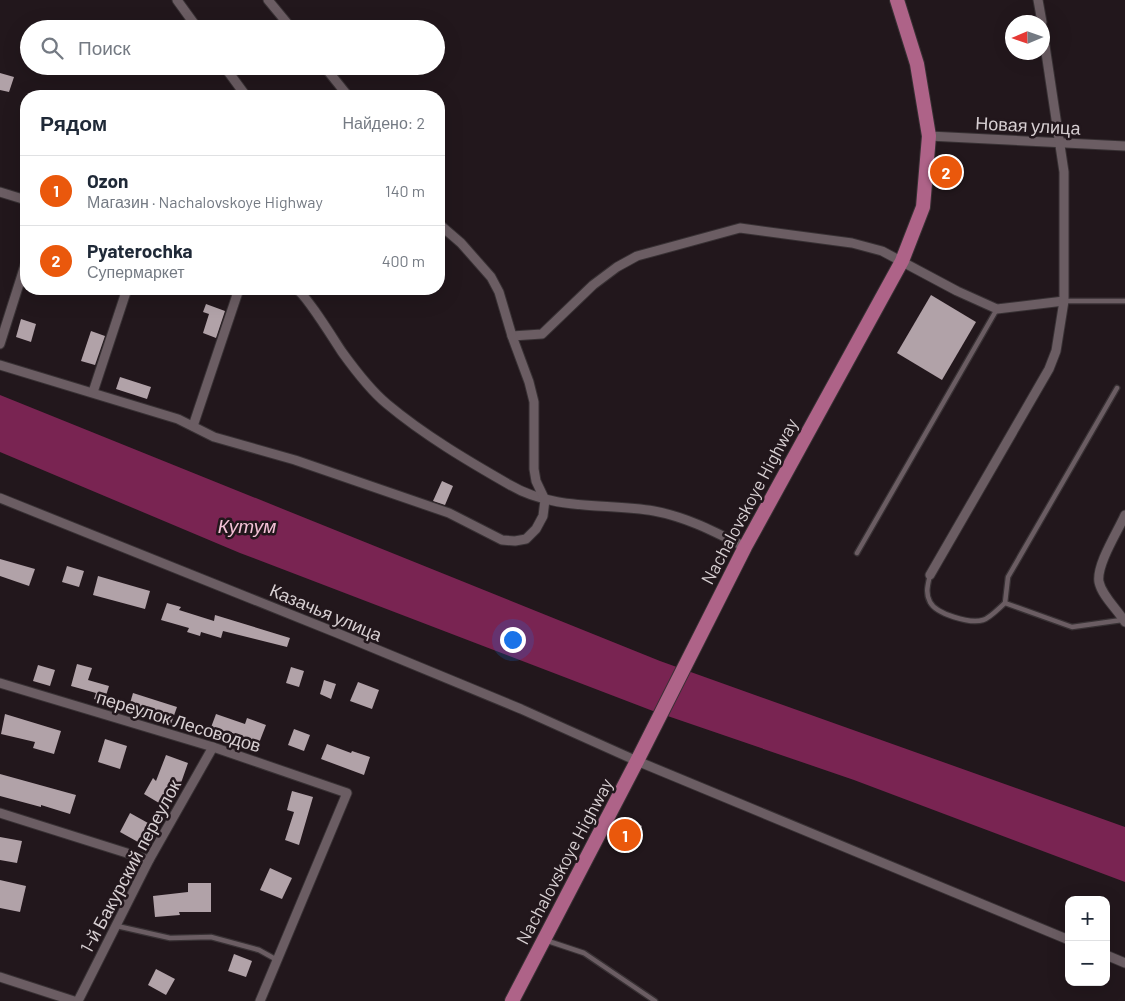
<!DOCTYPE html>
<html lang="ru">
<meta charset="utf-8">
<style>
:root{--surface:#fff;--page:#f6f6f7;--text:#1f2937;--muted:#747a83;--line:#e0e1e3;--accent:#ea580c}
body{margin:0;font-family:Barlow,sans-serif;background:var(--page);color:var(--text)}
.controls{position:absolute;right:15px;bottom:15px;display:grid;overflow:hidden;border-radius:10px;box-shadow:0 5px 20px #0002}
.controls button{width:45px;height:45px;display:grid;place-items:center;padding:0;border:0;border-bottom:1px solid var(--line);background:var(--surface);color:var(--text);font:25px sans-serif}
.compass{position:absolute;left:1005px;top:15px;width:45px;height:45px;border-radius:50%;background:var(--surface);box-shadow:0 5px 20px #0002;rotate:268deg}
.you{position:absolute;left:512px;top:639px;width:18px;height:18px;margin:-12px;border:4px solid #fff;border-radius:50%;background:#1a73e8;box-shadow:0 0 0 8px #1a73e833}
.badge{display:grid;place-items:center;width:32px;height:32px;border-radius:50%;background:var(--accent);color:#fff;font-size:16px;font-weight:700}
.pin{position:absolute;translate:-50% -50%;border:2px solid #fff;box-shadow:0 1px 5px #0006}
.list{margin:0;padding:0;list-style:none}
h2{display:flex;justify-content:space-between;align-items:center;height:65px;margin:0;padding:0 20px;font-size:21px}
h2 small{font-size:16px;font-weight:400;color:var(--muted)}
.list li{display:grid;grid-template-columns:32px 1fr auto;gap:15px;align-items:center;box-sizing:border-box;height:70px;padding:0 20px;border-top:1px solid var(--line)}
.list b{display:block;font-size:19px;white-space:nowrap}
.list p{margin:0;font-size:16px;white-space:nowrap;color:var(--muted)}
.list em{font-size:16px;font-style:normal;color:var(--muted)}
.icon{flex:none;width:28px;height:28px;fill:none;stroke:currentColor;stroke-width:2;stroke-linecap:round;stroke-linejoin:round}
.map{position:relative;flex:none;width:1125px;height:1001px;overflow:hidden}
.search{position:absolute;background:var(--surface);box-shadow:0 5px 20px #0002;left:20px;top:20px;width:425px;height:55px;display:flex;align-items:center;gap:12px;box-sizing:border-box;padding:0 18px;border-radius:28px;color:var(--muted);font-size:19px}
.panel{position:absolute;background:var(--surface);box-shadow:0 5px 20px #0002;left:20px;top:90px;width:425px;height:205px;border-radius:20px}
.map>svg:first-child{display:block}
.water{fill:#792452}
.building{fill:#b1a2a8}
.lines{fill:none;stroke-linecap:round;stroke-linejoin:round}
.service-casing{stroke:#383134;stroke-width:7}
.minor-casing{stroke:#383134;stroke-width:11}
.primary-casing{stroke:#383134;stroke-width:16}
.service{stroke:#6b5d63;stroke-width:4.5}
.minor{stroke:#6b5d63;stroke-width:9}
.primary{stroke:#ae6388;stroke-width:14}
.labels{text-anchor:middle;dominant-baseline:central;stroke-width:5;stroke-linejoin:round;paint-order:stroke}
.street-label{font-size:18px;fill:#d7cfd2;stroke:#22171c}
.water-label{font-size:19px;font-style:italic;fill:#f4c2d7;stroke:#22171c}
</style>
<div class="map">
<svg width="1125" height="1001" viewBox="0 0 1125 1001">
<rect width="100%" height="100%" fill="#22171c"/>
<polygon class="water" points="0,395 660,661 1125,827 1125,882 854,780 653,711 240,553 0,452"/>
<g class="building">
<polygon points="0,73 14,77 9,92 0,90"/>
<polygon points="931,295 976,322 942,380 897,353"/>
<polygon points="206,304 225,311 216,338 203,333 209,314 203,312"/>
<polygon points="21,319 36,324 31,342 16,337"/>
<polygon points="91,331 105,336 95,365 81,361"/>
<polygon points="120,377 151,387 147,399 116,389"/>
<polygon points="442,481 453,486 445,505 433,501"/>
<polygon points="0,559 35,569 29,586 0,576"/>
<polygon points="67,566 84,571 79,587 62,582"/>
<polygon points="98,576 150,591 145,609 93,595"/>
<polygon points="167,603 181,607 179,610 214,621 215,615 290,638 287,647 223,631 221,638 201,632 200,636 187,632 189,628 161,620"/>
<polygon points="77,664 92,668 88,680 109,686 104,702 94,699 96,693 71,686"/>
<polygon points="38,665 55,670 50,686 33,681"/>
<polygon points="291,667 304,671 299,687 286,683"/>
<polygon points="324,680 336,684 331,699 320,694"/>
<polygon points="358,682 379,690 372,709 350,701"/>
<polygon points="133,693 177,707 171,724 128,710"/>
<polygon points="5,714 61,731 54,754 33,748 35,742 1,734"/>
<polygon points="216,714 245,724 247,718 266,725 259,743 227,731 225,736 210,730"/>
<polygon points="294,729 310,735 304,751 288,745"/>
<polygon points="105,739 127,746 120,769 98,762"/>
<polygon points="327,744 351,753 352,751 370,757 364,775 321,759"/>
<polygon points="166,755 188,763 181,783 177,782 164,806 144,794 153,778 156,781"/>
<polygon points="0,774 76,795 70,814 41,805 41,807 0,796"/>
<polygon points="292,791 313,797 299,845 285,840 294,812 287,810"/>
<polygon points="130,813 148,823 138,842 120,832"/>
<polygon points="626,818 642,826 629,853 613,845"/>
<polygon points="0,837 22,841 17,863 0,860"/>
<polygon points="270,868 292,878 282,899 260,890"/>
<polygon points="0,880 26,886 20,912 0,908"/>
<polygon points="188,883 211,883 211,912 179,912 180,915 155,917 153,896 188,892"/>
<polygon points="234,954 252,961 246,977 228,971"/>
<polygon points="156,969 175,979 166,995 148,985"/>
</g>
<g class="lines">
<defs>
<g id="service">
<polyline points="1064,301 1125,301"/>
<polyline points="857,553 997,309"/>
<path d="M930,575C928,584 925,593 930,602C936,614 970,624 983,620C990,618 999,608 1005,603L1072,627L1122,620"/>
<polyline points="1005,603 1008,577 1117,388"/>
<polyline points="117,926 170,938 211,937 259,950 277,960"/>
<polyline points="545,940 584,953 655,1001"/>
</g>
<g id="minor">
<polyline points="177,0 198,29"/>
<polyline points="268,0 292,29"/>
<polyline points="1038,0 1042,22"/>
<polyline points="224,66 246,96"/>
<polyline points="324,66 348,96"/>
<polyline points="929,136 1125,146"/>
<polyline points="0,192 26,200"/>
<path d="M296,289C305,293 334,340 342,352C355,370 370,390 387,404C424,435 468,461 510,485C554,511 605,503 654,511C687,517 715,532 745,547"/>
<polyline points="512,336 542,334 593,285 617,267 637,256 740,228 852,243 882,251 957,291 997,309 1064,301"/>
<polyline points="0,344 26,262"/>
<polyline points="0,365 178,419 214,437 295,460 449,513 502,540 515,541 526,539 536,529 543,516 545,500 536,481 534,469 534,402 529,382 512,336 499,292 491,277 461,243 439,224"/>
<polyline points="93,392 127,289"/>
<polyline points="193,426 239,289"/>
<polyline points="0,498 337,633 521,709 637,761 1069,940"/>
<path d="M1125,515C1118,531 1096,565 1099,582C1102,596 1117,609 1125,622"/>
<polyline points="930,575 1049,369 1056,351 1064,301 1064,172 1042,26"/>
<polyline points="0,683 213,747 347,793 260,1001"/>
<polyline points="0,813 149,860"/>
<polyline points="1106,955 1125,963"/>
<polyline points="0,977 74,1001"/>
<polyline points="78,1001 149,860 213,747"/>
</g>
<polyline id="primary" points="512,1001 637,761 745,547 902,261 923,207 929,136 917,64 897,0"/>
</defs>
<use href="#service" class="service-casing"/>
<use href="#minor" class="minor-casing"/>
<use href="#primary" class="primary-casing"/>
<use href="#service" class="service"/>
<use href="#minor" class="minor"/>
<use href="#primary" class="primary"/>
</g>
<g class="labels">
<g class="street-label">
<text transform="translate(1028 125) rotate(3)">Новая улица</text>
<text transform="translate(749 501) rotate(-62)">Nachalovskoye Highway</text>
<text transform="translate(326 612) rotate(23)">Казачья улица</text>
<text transform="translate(179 721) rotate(17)">переулок Лесоводов</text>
<text transform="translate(564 861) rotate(-62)">Nachalovskoye Highway</text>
<text transform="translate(130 866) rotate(-62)">1-й Бакурский переулок</text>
</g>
<g class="water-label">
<text x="247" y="525">Кутум</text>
</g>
</g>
</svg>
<div class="controls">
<button>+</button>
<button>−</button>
</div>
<svg class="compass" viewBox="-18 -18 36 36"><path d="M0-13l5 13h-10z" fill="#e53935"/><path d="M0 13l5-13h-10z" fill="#747a83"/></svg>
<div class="you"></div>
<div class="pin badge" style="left:625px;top:835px">1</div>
<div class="pin badge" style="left:946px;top:172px">2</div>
<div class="search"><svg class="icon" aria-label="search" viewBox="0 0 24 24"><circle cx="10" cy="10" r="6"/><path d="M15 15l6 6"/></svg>Поиск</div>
<section class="panel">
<h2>Рядом<small>Найдено: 2</small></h2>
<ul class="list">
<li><span class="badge">1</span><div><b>Ozon</b><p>Магазин · Nachalovskoye Highway</p></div><em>140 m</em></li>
<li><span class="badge">2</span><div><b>Pyaterochka</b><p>Супермаркет</p></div><em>400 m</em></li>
</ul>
</section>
</div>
